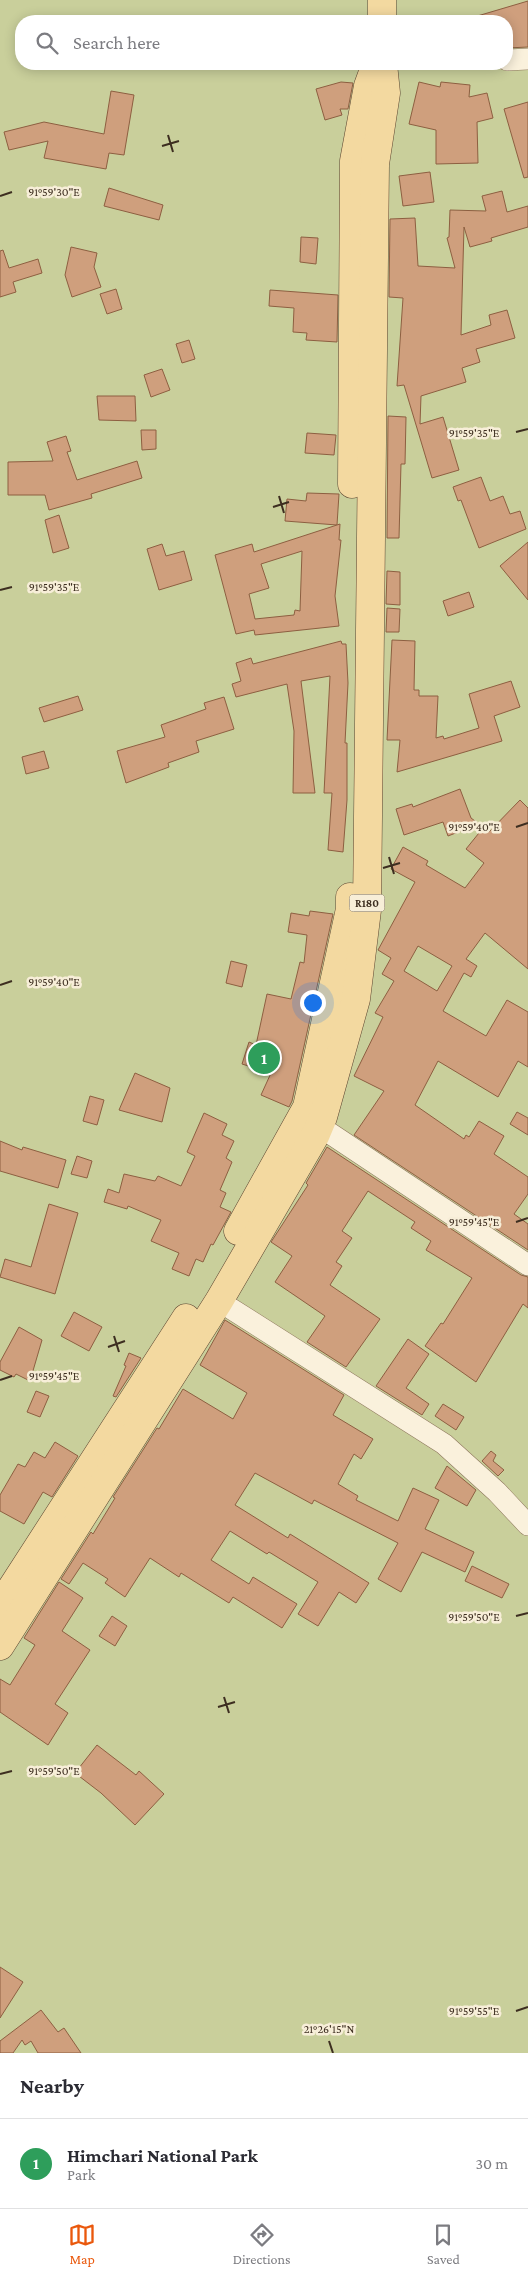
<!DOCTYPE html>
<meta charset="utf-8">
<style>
:root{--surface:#fff;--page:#f2f2f3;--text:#2b2b33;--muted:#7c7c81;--line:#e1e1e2;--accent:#ea580c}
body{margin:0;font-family:"Crimson Pro",serif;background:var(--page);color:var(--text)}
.you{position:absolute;left:312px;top:1002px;width:18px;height:18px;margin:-12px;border:4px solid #fff;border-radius:50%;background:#1a73e8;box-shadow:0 0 0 8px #1a73e833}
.badge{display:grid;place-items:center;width:32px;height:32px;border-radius:50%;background:var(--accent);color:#fff;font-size:16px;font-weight:700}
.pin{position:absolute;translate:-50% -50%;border:2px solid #fff;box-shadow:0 1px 5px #0006}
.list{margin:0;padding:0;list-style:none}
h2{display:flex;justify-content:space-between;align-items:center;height:65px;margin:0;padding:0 20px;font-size:21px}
h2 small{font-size:16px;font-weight:400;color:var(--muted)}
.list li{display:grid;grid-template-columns:32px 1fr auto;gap:15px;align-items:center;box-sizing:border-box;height:90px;padding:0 20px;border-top:1px solid var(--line)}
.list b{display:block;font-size:19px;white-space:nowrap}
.list p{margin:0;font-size:16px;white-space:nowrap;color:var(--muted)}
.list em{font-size:16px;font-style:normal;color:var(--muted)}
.icon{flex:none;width:28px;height:28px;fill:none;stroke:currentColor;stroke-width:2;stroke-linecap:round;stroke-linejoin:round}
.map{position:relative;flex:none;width:528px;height:2053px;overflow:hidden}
.search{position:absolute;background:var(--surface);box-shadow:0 2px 12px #0003;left:15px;right:15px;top:15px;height:55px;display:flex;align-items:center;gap:12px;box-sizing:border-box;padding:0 18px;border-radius:20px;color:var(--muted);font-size:19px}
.sheet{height:155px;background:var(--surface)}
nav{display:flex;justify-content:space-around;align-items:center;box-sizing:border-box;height:70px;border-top:1px solid var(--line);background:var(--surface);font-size:14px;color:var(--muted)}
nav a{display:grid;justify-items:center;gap:2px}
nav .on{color:var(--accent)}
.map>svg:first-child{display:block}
.green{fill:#c9cf9b;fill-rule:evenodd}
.building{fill:#cf9f7d;stroke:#8d5f41;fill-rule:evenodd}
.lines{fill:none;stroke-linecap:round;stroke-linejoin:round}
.minor-casing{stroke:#8d765c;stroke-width:22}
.major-casing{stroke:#5b4430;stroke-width:29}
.minor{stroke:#faf1dc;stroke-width:21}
.major{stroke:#f3d9a0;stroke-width:28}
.ticks{fill:none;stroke:#3d2e20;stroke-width:2}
.labels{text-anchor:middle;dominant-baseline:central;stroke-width:5;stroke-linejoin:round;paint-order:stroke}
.shield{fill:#f7eed8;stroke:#756857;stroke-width:1}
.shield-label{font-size:11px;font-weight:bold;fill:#3d2e20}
.ticks-label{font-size:12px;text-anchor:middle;fill:#3d2e20;stroke:#f7eed8;stroke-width:5;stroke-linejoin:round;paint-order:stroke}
</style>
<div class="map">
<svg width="528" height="2053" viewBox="0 0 528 2053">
<rect width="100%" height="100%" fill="#f0e4c8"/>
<path class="green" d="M0,0H528V2053H0ZM21,21H507V64H21Z"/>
<g class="building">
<polygon points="528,1 528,47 507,48 507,21 474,21 474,17"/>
<polygon points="341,82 353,83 348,109 340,109 342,115 325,120 316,89"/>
<polygon points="419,82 440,87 441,82 470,85 469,97 487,93 493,118 477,122 478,163 436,164 436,130 409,124"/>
<polygon points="111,91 134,95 124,155 109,153 106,169 44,158 48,141 9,150 4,132 44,122 104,134"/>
<polygon points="528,102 528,177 524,178 504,109"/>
<polygon points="430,172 434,202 403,206 399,176"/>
<polygon points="109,188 163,205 159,220 104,206"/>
<polygon points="502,191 507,212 528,206 528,227 491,238 492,241 470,247 464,227 461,335 491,325 489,315 507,310 515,338 476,349 480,362 462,368 466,382 421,396 420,424 443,417 459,470 432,478 404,385 397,386 403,298 389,297 390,219 415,218 418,266 455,268 447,238 449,237 450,210 486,211 482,196"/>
<polygon points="301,237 318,238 316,264 300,262"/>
<polygon points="71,247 97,253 94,267 101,287 72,297 65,275"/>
<polygon points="3,250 9,268 38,259 42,273 13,282 16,292 0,297 0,251"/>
<polygon points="116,289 122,309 107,314 100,294"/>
<polygon points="270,290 338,295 337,342 306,340 307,333 293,332 294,308 269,306"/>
<polygon points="189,340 195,359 182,363 176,344"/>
<polygon points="162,369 170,390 151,397 144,375"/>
<polygon points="97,396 135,396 136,421 99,420"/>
<polygon points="388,416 406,417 405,464 401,464 399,538 387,538"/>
<polygon points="141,430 156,430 156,449 142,450"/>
<polygon points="307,433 336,435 334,455 305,453"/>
<polygon points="66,436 71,451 67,452 77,480 137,461 142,478 91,494 92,498 49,510 45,495 8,495 8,462 53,461 47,442"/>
<polygon points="481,477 490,501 503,496 510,514 520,511 526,529 479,548 461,500 458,501 453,487"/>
<polygon points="307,493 339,494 337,525 285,521 287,499 306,501"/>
<polygon points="59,515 69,548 53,553 45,520"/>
<path d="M340,524L339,540H341L335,596L339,626L255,635L254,630L236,634L215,555L252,544L254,552ZM302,551L300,611L295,610L294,615L255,619L249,594L269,588L261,564Z"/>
<polygon points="528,542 528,600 500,566"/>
<polygon points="162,544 166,556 184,551 192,580 159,590 147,549"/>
<polygon points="387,571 400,572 400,605 386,604"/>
<polygon points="469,592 474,607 448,616 443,601"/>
<polygon points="387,608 400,609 399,632 386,632"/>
<polygon points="392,640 415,641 414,690 419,690 419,696 438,696 436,738 443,736 444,739 479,728 469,694 511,681 520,707 494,716 502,741 397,772 400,740 387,740"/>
<polygon points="341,641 342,644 346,644 348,683 345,743 347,743 347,800 343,852 328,850 332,793 324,793 330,676 301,681 315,793 293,793 294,731 287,684 236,697 232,684 241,681 236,663 251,658 253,664"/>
<polygon points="78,696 83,710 44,722 39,708"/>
<polygon points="224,697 234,729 196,741 199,752 168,763 169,767 126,783 117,751 165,737 161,725 206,709 204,703"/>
<polygon points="44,751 49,768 26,774 22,757"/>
<polygon points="460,789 471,818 479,824 448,836 443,822 404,835 396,809 412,804 413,807"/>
<path d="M520,800L528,808V969L485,933L466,959L477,966L471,977L464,973L443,1011L486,1036L507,1000L528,1012V1067L518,1061L498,1097L438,1061L415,1105L464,1139L466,1135L469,1137L479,1121L504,1136L494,1154L528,1177V1194L514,1214L528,1224V1250L354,1135L384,1091L354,1076L383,1017L375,1013L394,981L382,974L391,958L378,950L415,882L391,869L403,847L428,861L426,865L465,888L484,863L466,849L483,828L489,832ZM418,946L452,966L437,991L404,971Z"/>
<polygon points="310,911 333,914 292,1101 289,1107 261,1095 271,1073 242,1064 249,1042 256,1045 267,994 291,999 300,962 304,963 307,935 288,932 291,913 309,916"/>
<polygon points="231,961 247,965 242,987 226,983"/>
<polygon points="135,1073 170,1088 162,1122 119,1110"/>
<polygon points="90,1096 104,1100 97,1125 83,1121"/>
<polygon points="517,1112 528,1118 528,1135 510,1124"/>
<polygon points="204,1113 227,1124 222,1135 234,1141 226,1158 232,1162 220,1190 226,1193 220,1207 231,1212 213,1245 211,1244 203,1262 196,1259 189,1276 172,1269 179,1253 151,1241 161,1220 128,1206 127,1209 104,1202 108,1189 119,1193 124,1174 155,1181 158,1176 181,1186 195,1156 187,1152"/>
<polygon points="0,1141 22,1150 23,1147 66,1160 58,1188 0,1171"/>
<polygon points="327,1147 521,1275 528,1277 528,1308 523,1304 476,1382 425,1346 441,1323 443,1324 472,1278 426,1250 431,1241 411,1228 415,1222 368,1191 342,1231 352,1238 336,1262 342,1266 330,1285 380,1319 346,1367 307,1342 325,1316 275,1282 292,1256 271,1242 308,1185 306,1183"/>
<polygon points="77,1156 92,1161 87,1178 71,1174"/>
<polygon points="49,1204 78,1213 55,1294 0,1277 5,1259 31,1267"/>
<polygon points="74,1312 102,1327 89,1351 61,1336"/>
<polygon points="225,1320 344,1395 333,1415 373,1439 361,1459 354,1454 338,1484 358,1496 356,1500 398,1521 413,1488 439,1500 425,1529 474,1552 465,1572 422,1552 401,1592 378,1579 398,1543 314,1500 312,1504 255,1473 235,1505 288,1538 290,1534 369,1583 356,1603 339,1592 318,1626 298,1614 318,1582 269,1552 267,1554 230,1531 211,1560 249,1584 253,1577 297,1604 282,1628 233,1597 229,1603 181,1573 179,1577 150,1558 125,1597 105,1583 108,1579 83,1563 69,1584 61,1579 91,1532 93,1534 115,1498 113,1497 157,1428 159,1429 183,1389 233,1419 247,1393 200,1365"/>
<polygon points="19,1327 42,1340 30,1381 16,1374 14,1377 0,1370 0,1362"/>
<polygon points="408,1339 429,1354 406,1388 429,1404 422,1415 376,1386"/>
<polygon points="129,1353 141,1358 116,1397 113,1396 126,1366 124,1365"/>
<polygon points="36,1391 49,1396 40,1417 27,1412"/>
<polygon points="443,1404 464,1417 456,1430 435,1416"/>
<polygon points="55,1442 78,1456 52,1497 43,1492 24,1524 0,1511 0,1495 18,1464 25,1467 34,1452 45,1458"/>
<polygon points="491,1451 496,1455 493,1461 504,1470 498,1476 482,1461"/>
<polygon points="447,1466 476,1490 467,1506 435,1488"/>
<polygon points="472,1566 509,1584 502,1598 465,1581"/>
<polygon points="59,1582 83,1598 62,1631 90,1650 55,1704 68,1713 48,1745 0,1712 0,1679 10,1685 35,1645 24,1638"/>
<polygon points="112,1616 127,1626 115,1646 99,1636"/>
<polygon points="97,1745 136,1775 139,1771 164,1794 135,1825 101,1793 75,1773"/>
<polygon points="0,1967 23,1982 0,2018"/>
<polygon points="41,2010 58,2032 64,2028 81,2053 38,2053 31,2041 25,2045 22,2040 13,2053 0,2053 0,2041"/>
</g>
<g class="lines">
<defs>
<g id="minor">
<polyline points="507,60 528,59"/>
<polyline points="319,1126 528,1265"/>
<polyline points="219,1301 444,1444 497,1492 528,1525"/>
</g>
<g id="major">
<polyline points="382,21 382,0"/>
<polyline points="352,484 354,161 368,86 376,64"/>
<polyline points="238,1231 307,1107 350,909 350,897"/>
<polyline points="0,1606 186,1318"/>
<polyline points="0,1646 219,1301 315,1136 323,1117 356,999 367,910 375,164 386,93 383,64"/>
</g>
</defs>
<use href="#minor" class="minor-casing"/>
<use href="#major" class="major-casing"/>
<use href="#minor" class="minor"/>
<use href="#major" class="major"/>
</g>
<path class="ticks" d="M168,135L173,152M162,146L179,141M0,196L12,192M516,432L528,429M279,496L284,513M273,507L289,502M0,590L12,587M516,827L528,823M389,857L394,874M383,868L400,863M0,985L12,981M516,1222L528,1218M114,1336L119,1352M108,1347L125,1341M0,1380L12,1376M516,1616L528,1613M224,1697L229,1713M218,1707L235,1702M0,1774L12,1771M516,2011L528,2007M329,2041L333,2053"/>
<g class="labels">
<rect class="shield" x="349.5" y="894.5" width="35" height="17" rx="4"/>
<g class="shield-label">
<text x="367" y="903">R180</text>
</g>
</g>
<g class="ticks-label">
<text x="54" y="196">91°59'30"E</text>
<text x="474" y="437">91°59'35"E</text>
<text x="54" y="591">91°59'35"E</text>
<text x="474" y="831">91°59'40"E</text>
<text x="54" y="986">91°59'40"E</text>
<text x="474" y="1226">91°59'45"E</text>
<text x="54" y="1380">91°59'45"E</text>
<text x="474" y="1621">91°59'50"E</text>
<text x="54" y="1775">91°59'50"E</text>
<text x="474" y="2015">91°59'55"E</text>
<text x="329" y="2033">21°26'15"N</text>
</g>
</svg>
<div class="you"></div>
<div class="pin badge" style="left:264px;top:1058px;background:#2e9e5b">1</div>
<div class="search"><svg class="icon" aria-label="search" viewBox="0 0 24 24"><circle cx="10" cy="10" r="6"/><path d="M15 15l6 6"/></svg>Search here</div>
</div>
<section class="sheet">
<h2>Nearby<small></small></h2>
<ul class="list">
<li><span class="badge" style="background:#2e9e5b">1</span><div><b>Himchari National Park</b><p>Park</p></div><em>30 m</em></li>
</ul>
</section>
<nav>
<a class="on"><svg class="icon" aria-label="map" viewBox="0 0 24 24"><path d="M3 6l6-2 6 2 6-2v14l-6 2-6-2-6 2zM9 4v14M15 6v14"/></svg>Map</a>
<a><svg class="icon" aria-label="directions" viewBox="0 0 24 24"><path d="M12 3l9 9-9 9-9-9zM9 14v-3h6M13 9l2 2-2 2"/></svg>Directions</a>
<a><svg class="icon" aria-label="saved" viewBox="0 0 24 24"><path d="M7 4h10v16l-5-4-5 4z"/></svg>Saved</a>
</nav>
